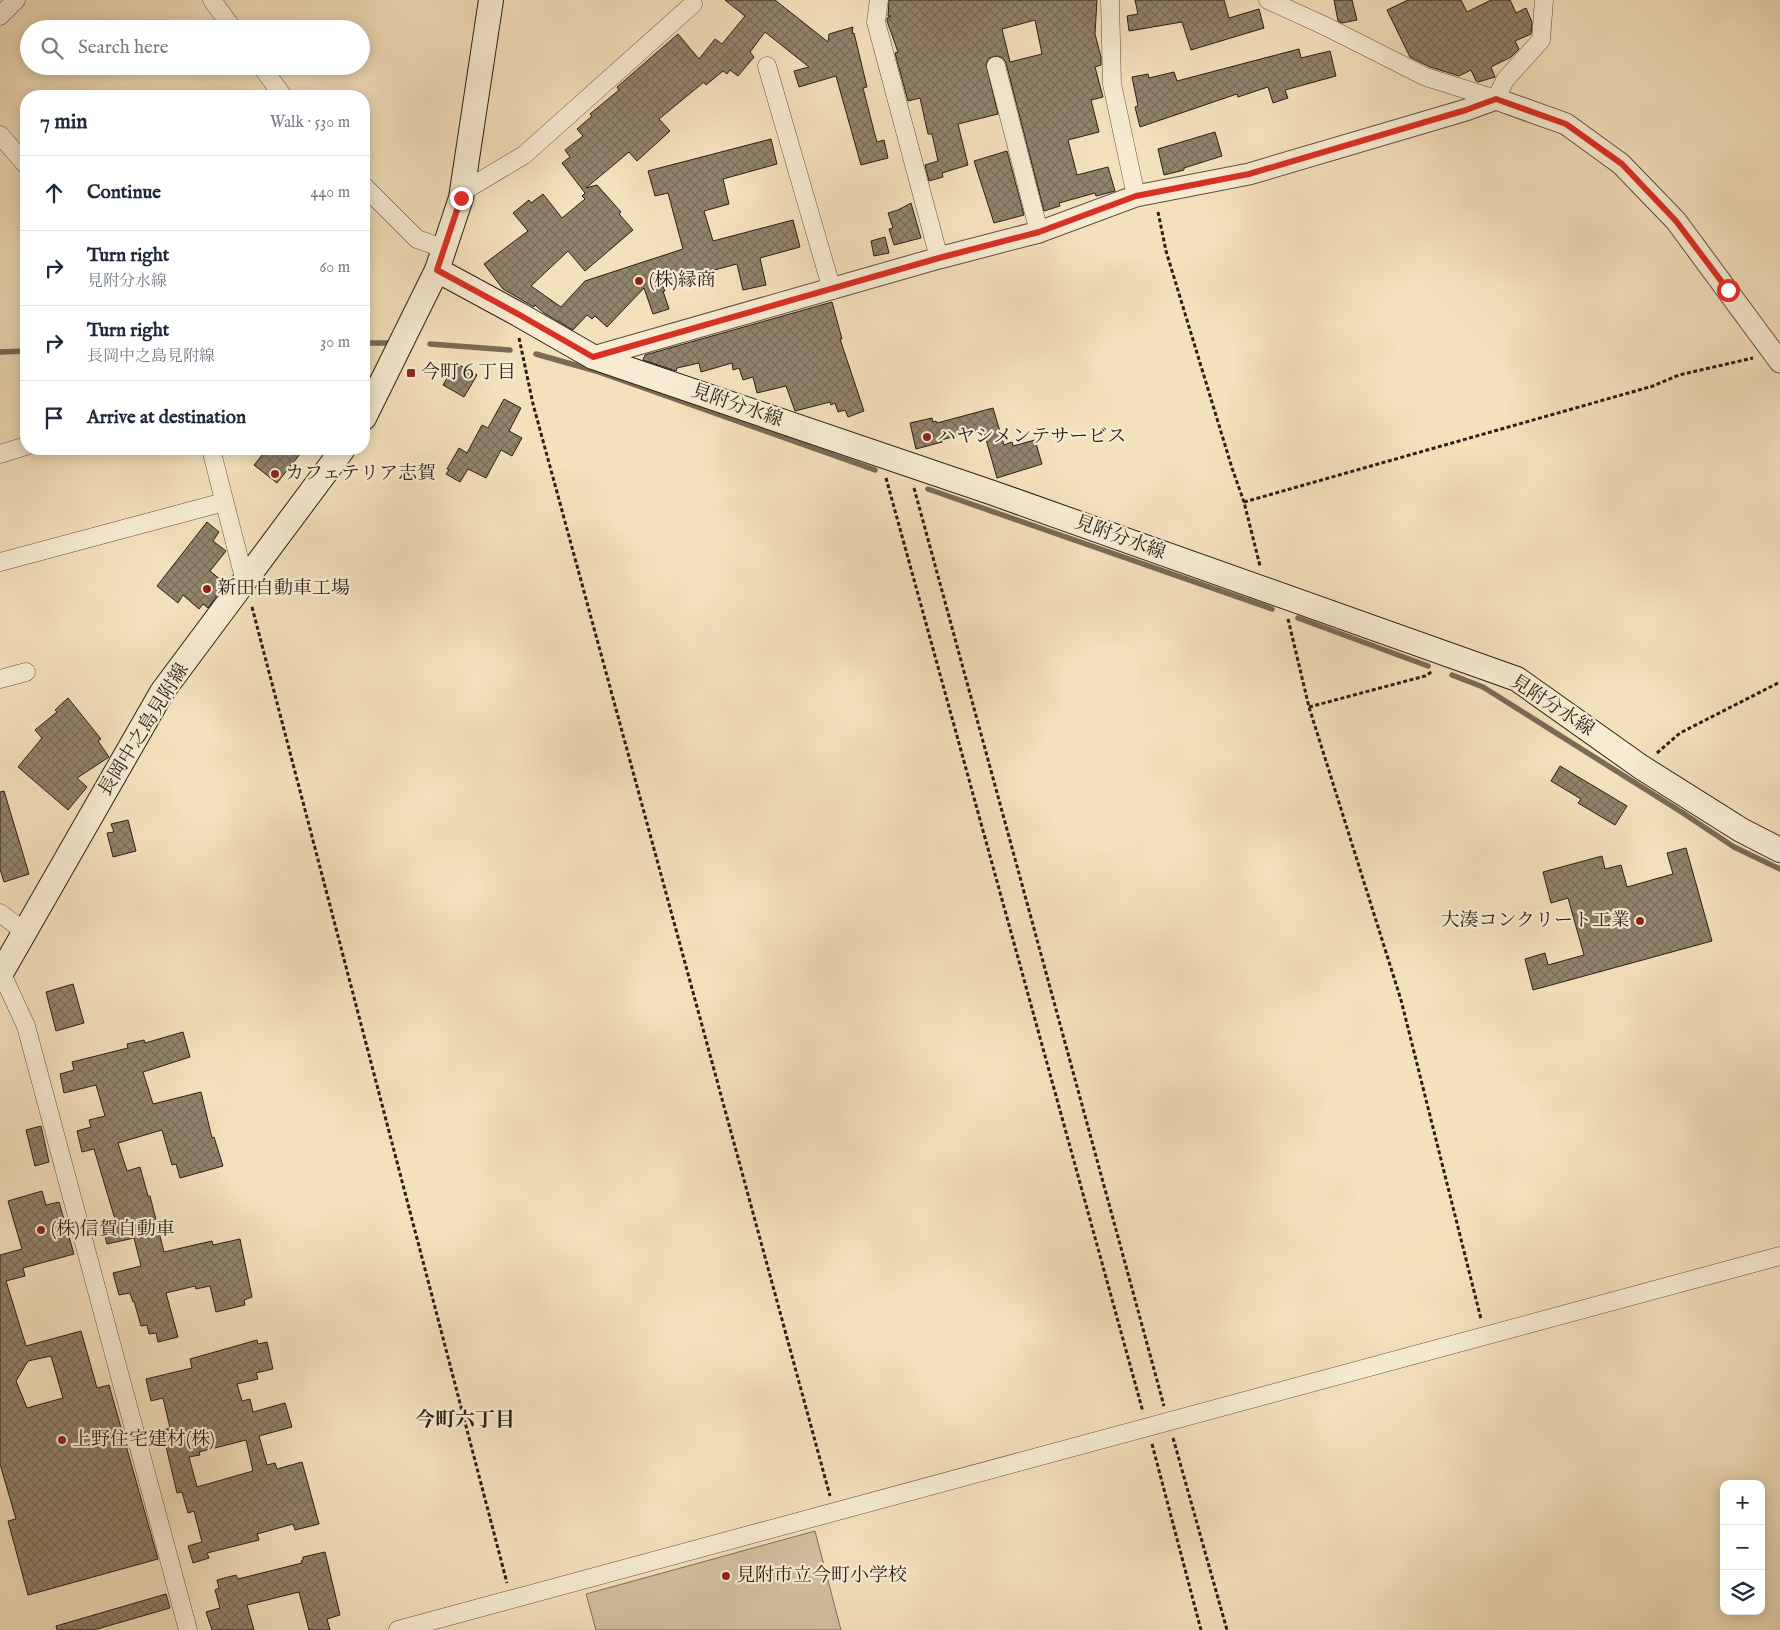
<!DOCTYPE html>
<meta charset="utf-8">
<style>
:root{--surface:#fff;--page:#f6f6f7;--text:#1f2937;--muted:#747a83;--line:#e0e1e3}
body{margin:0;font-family:"IM FELL English","Noto Serif JP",serif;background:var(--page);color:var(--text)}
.controls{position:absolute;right:15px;bottom:15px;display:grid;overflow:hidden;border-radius:10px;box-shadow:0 2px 12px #0003}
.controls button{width:45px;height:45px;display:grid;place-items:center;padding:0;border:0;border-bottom:1px solid var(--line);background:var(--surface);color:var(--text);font:25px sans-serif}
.stop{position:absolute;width:15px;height:15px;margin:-11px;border:4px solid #d93025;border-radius:50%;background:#fff}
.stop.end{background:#d93025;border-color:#fff;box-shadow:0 1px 5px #0008}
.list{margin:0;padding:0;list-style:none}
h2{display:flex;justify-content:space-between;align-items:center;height:65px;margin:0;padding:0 20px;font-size:21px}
h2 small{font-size:16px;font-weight:400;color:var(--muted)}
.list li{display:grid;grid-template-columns:32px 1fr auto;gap:15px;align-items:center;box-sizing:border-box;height:75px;padding:0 20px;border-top:1px solid var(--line)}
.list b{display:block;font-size:19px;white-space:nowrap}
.list p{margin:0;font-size:16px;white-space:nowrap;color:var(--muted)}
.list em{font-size:16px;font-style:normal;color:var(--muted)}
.icon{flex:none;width:28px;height:28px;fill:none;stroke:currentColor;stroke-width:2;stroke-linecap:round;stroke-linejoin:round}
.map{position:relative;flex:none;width:1780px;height:1630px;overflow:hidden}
.search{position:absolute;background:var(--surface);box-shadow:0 2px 12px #0003;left:20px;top:20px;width:350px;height:55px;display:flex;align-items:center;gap:12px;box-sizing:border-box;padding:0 18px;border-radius:28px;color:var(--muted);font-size:19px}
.panel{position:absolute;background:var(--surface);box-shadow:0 2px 12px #0003;left:20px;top:90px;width:350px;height:365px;border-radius:20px}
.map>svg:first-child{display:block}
.pitch{fill:#d1bfa0;stroke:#7d6f5c}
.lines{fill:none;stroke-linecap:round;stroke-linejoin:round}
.stream{stroke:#796b58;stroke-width:5.5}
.building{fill:url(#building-cross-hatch);stroke:#291f17;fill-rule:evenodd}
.minor-casing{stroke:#5c4f40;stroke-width:19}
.tertiary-casing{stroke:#5c4f40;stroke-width:23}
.secondary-casing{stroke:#291f17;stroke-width:26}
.path{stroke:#291f17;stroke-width:3;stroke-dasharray:4 2.5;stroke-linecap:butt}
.minor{stroke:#f7ebd3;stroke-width:18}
.tertiary{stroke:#f7ebd3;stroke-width:21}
.secondary{stroke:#f7ebd3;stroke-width:24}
.route{stroke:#d93025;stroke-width:6}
.poi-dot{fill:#8f2418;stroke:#f7ebd3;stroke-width:2}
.labels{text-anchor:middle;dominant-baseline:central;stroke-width:4.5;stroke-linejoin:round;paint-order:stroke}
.poi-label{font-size:19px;fill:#291f17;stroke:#f7ebd3;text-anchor:start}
.street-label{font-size:19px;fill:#291f17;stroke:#f7ebd3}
.neighbourhood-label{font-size:20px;font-weight:bold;fill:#291f17;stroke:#f7ebd3}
</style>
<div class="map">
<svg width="1780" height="1630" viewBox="0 0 1780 1630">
<defs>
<pattern id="building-cross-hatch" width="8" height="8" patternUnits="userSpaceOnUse" patternTransform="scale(1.25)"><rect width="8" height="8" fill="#92836d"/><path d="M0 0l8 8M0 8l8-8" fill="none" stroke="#776b59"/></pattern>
</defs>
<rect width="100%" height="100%" fill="#f3e0bc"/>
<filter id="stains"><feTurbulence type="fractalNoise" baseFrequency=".004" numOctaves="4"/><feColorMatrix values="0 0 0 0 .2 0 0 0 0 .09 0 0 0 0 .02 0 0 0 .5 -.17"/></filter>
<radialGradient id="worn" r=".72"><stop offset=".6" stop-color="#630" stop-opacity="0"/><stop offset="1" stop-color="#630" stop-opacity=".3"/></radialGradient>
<polygon class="pitch" points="815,1531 841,1630 596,1630 586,1594"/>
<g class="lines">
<g class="stream">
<polyline points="364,343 389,343"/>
<polyline points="430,344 510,350"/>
<polyline points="0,352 26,351"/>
<polyline points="536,354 596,371 875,470"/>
<polyline points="928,489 1272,609"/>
<polyline points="1298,618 1428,666"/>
<polyline points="1452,675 1483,687 1683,813 1734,847 1780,869"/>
</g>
</g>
<g class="building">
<polygon points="725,0 775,0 828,42 829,34 853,27 852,34 854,33 867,87 863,88 875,135 877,142 884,140 888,158 861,165 836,76 799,87 794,71 809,67 765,32 750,52 754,57 738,76 730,70 727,74 723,71 706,85 704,82 659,119 670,131 637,161 629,152 586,188 597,185 621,212 619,214 633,230 585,271 568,251 531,286 561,307 585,281 683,249 668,193 655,196 648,171 771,139 777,164 723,179 729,204 704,211 713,241 793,220 800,247 760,258 766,285 743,290 737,264 662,284 665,291 663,291 669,309 653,314 644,288 607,327 595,316 592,319 587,315 573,330 544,313 535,305 534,307 503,289 484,264 528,231 513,213 529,200 531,203 543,194 562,218 585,199 582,196 585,193 562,163 570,157 565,150 583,136 577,129 592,116 590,114 619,90 617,87 678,34 699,59 715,39 722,44 745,16"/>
<path d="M889,0H1097L1095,34L1101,57V65L1095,67L1103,97L1091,100L1099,132L1068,140L1077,175L1108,167L1115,191L1096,196L1095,193L1059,203L1060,206L1044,211L1006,63L1003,58L998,56L989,58L986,64L998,114L958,124L968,165L942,173L943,177L929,181L925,165L938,161L932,134H928L920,98L908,101L895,53L898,52L887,21V18L891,16H888ZM1035,20L1042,54L1010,62L1002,29Z"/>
<polygon points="1135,0 1224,0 1229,18 1259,9 1264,28 1191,50 1182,22 1129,31 1127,16 1138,14"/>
<polygon points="1334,0 1352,0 1357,20 1342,23 1338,21"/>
<polygon points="1408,0 1461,0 1467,12 1491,0 1510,0 1516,13 1526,8 1532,22 1531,34 1515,41 1519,49 1511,57 1491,67 1495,77 1478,82 1476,81 1471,70 1459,76 1430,67 1410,57 1387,10"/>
<polygon points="1299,49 1301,58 1330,51 1336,76 1285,90 1288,98 1273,103 1268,87 1238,97 1237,94 1140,127 1135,107 1138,106 1132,77 1148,74 1149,78 1174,72 1177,81"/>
<polygon points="1215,132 1222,156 1184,168 1184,170 1164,175 1158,149"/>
<polygon points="1007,151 1024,215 994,223 974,161"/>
<polygon points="911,203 921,238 894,245 889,229 893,228 888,213 898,210"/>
<polygon points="885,237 889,253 874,256 871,241"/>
<polygon points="832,302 842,339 840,339 864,411 848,417 845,410 838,412 835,403 831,405 830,402 795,411 786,386 757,393 753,377 743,380 739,368 733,370 732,363 701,372 699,363 677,368 676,371 643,360 645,355"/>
<polygon points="456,363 477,375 464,397 443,385"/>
<polygon points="504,399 521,408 509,431 522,438 512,456 501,450 486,478 468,469 460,482 446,474 449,470 447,469 459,448 467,453 482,425 488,428"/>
<polygon points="993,408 1004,445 1012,442 1013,446 1035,440 1042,464 997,478 983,429 941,440 942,442 916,449 910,423 932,418 933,422 936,421 937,423"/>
<polygon points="267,449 304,449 277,483 254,465"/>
<polygon points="207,522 219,532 213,541 226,551 210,571 222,581 218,585 222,588 208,608 203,604 199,609 183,595 178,603 157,586"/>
<polygon points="68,698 101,739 98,741 109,757 77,778 87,787 68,810 18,767 42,738 35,730 57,712 55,710"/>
<polygon points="1560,766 1627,806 1615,825 1578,803 1581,799 1551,781"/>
<polygon points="4,791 29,874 4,882 0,869 0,792"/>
<polygon points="128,820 136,851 113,857 107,833 114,832 111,824"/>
<polygon points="1686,848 1712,941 1533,990 1525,959 1545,953 1548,965 1584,955 1568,898 1551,903 1543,872 1602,856 1605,869 1621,865 1627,887 1673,874 1667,853"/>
<polygon points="73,984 84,1023 56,1031 46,992"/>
<polygon points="183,1032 190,1057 143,1072 153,1104 201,1092 212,1138 214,1137 223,1166 180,1178 176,1164 172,1165 162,1130 118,1143 127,1171 140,1167 148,1196 150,1196 164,1252 212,1241 213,1245 240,1239 252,1297 244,1300 245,1305 216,1312 210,1286 196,1289 195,1286 166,1293 178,1337 158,1342 156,1333 149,1334 147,1325 141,1326 134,1301 133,1302 130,1293 119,1295 113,1273 141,1266 134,1238 107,1244 103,1229 117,1226 94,1149 82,1152 77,1131 91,1127 89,1120 105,1116 96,1085 64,1093 60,1074 74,1070 72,1062 128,1048 127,1044 144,1040 145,1043"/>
<polygon points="41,1126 49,1162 35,1166 26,1130"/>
<path d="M42,1191L46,1205L59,1202L74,1254L23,1268L25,1276L6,1281L26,1346L81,1331L97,1388L109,1385L158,1559L28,1595L8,1521L16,1519L0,1464V1255L22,1249L8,1201ZM51,1356L63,1398L27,1408L16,1381L28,1361Z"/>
<path d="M257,1340L258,1344L267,1342L273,1369L256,1373L258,1379L237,1384L242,1401L250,1399L253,1412L285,1403L292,1427L259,1436L267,1465L275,1463L277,1469L302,1462L319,1524L295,1530L293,1524L257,1534L259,1540L207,1553L209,1558L193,1563L188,1546L202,1542L194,1511L188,1513L182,1492L177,1493L163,1434H164L163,1430L170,1428L163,1398L151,1401L146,1379L192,1368L190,1359ZM246,1440L253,1471L197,1487L189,1457L200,1455L199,1452Z"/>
<polygon points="325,1552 340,1615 327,1619 330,1630 309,1630 299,1592 247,1605 254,1630 212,1630 206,1612 220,1608 215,1590 219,1588 217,1580 236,1575 238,1579 302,1563 301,1561 303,1560 303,1557"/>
<polygon points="166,1594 170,1608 94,1630 57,1630 56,1626"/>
</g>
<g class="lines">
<defs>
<g id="minor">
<polyline points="212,0 233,29"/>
<polyline points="879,0 876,22 939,258"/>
<polyline points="1110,0 1112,84 1136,196"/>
<polyline points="1268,0 1325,26 1426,77 1496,99 1505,80 1541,40 1544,0"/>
<polyline points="0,16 16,0"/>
<polyline points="261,66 283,96"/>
<polyline points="767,66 832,290"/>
<polyline points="996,66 1039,232"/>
<polyline points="0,135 26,165"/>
<polyline points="364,186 417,239 445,249"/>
<polyline points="462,192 524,155 693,4"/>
<polyline points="211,449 245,582"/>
<polyline points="0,454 26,446"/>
<polyline points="0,562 224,502"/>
<polyline points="0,679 26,672"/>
<polyline points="0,913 25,932"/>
<polyline points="1,972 26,1026 188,1630"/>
<polyline points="398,1630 1780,1256"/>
</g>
<polyline id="tertiary" points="593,357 939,258 1039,232 1136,196 1249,174 1466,110 1496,99 1566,124 1621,164 1676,221 1780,362"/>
<g id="secondary">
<polyline points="437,270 518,314 593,357 993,493 1517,679 1641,767 1741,830 1780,850"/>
<polyline points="364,418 437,270 461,198 491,0"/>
<polyline points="0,975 162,692 343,449"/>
</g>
</defs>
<use href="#minor" class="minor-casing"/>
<use href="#tertiary" class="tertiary-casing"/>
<use href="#secondary" class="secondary-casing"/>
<g class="path">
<polyline points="1158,212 1166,251 1232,468 1244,502 1260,566"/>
<polyline points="519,338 533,404 830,1496"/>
<polyline points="886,478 1143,1412"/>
<polyline points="914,488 1164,1406"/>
<polyline points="1244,502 1653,386 1679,375 1753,358"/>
<polyline points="252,607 507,1583"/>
<polyline points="1288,619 1309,707 1401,1000 1481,1319"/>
<polyline points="1309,707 1425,676 1433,671"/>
<polyline points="1657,753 1680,733 1780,682"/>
<polyline points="1173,1438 1227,1630"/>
<polyline points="1152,1444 1201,1630"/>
</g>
<use href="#minor" class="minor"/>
<use href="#tertiary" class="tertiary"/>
<use href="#secondary" class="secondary"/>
</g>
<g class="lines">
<polyline class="route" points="461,198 437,270 518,314 593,357 939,258 1039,232 1136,196 1249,174 1466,110 1496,99 1566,124 1622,164 1676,221 1728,290"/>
</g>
<g class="poi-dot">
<circle cx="639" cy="281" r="5"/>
<rect x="406" y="368" width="10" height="10" rx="2.5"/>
<circle cx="927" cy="437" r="5"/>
<circle cx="275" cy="474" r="5"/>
<circle cx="207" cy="589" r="5"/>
<circle cx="1640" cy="921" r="5"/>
<circle cx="41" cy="1230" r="5"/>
<circle cx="62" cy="1440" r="5"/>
<circle cx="726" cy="1576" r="5"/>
</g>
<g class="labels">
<g class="poi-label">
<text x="649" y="281">(株)縁商</text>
<text x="421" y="373">今町６丁目</text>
<text x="937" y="437">ハヤシメンテサービス</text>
<text x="285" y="474">カフェテリア志賀</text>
<text x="217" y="589">新田自動車工場</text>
<text x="1630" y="921" text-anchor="end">大湊コンクリート工業</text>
<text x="51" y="1230">(株)信賀自動車</text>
<text x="72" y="1440">上野住宅建材(株)</text>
<text x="736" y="1576">見附市立今町小学校</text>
</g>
<g class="street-label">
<text transform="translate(737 406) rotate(19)">見附分水線</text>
<text transform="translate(1120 538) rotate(20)">見附分水線</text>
<text transform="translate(1552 706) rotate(33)">見附分水線</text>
<text transform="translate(144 730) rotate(-58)">長岡中之島見附線</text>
</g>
<g class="neighbourhood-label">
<text x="465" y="1420">今町六丁目</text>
</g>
</g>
<rect width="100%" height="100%" filter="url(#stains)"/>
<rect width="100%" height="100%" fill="url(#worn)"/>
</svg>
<div class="controls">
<button>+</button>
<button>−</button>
<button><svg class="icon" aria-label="layers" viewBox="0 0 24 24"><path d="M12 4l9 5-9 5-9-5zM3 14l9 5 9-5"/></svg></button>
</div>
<div class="stop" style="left:1728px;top:290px"></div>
<div class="stop end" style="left:461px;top:198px"></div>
<div class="search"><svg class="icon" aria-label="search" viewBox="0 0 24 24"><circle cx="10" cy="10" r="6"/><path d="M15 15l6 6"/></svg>Search here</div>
<section class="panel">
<h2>7 min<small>Walk · 530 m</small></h2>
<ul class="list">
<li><svg class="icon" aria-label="ahead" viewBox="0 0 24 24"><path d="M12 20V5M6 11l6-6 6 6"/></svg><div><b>Continue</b></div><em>440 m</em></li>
<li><svg class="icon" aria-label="right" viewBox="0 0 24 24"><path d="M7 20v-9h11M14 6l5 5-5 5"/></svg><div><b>Turn right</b><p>見附分水線</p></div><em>60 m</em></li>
<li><svg class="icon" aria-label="right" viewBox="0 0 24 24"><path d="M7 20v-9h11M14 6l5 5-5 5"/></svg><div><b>Turn right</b><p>長岡中之島見附線</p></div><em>30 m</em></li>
<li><svg class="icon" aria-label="arrive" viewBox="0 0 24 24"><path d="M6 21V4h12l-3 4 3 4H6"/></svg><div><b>Arrive at destination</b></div></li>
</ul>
</section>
</div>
